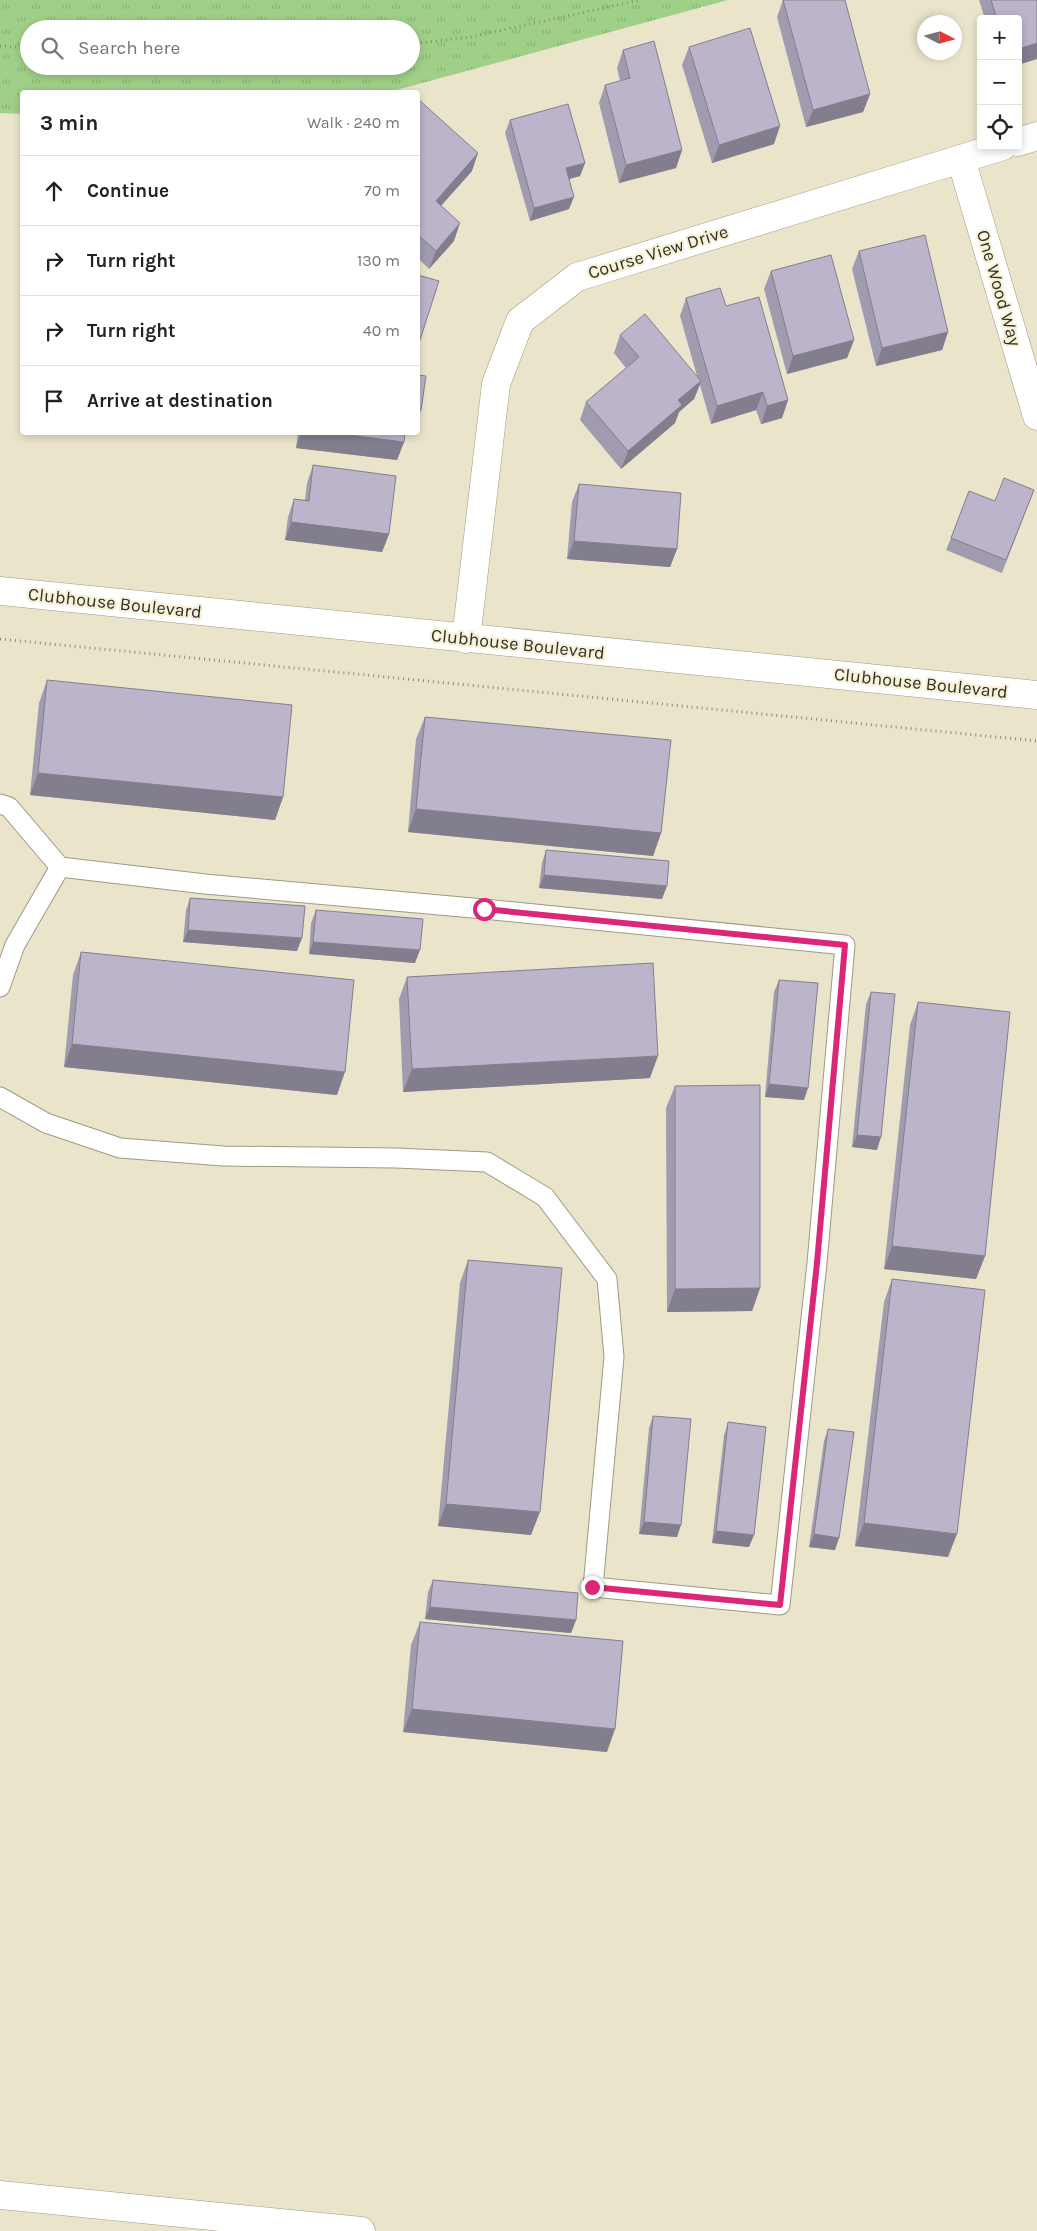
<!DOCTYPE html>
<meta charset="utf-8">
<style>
:root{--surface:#fff;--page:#f6f6f6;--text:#222;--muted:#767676;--line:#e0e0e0}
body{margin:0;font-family:Karla,sans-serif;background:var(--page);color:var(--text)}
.controls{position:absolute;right:15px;top:15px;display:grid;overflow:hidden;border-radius:5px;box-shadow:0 2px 8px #0003}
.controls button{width:45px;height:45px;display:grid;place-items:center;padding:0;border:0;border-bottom:1px solid var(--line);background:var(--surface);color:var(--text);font:25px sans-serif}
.compass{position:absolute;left:917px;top:15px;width:45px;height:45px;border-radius:50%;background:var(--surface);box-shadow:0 2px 8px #0003;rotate:96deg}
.stop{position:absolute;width:15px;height:15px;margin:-11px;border:4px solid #db2777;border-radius:50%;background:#fff}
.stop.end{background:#db2777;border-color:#fff;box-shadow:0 1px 5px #0008}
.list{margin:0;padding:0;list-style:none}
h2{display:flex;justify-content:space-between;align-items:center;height:65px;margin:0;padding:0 20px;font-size:21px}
h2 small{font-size:16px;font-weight:400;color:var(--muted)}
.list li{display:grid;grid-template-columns:32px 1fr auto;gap:15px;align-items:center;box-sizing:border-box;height:70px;padding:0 20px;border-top:1px solid var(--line)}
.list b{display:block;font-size:19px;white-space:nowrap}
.list em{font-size:16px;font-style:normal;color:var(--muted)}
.icon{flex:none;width:28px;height:28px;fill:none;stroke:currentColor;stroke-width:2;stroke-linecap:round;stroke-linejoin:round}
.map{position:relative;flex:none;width:1037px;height:2231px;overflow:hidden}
.search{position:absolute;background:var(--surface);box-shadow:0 2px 8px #0003;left:20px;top:20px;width:400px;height:55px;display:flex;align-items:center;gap:12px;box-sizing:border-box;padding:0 18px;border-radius:28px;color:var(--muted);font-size:19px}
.panel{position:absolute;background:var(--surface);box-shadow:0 2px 8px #0003;left:20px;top:90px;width:400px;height:345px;border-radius:5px}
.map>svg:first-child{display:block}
.grass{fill:url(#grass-tufts);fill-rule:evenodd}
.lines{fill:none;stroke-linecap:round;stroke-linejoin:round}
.lane-casing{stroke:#a09a83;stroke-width:21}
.street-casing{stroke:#a09a83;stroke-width:29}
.secondary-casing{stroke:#a09a83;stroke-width:29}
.primary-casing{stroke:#a09a83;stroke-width:29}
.path{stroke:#8f8b7a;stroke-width:3;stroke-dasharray:1 4;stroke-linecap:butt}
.lane{stroke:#fff;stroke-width:19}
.street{stroke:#fff;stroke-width:28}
.secondary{stroke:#fff;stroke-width:28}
.primary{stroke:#fff;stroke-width:28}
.wall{fill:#a19baf}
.shaded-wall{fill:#837e8e}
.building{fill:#bbb4cb;stroke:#837e8e}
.route{stroke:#db2777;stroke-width:6}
.labels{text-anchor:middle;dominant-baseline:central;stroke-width:4.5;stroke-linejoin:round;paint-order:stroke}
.street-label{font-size:18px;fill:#322f26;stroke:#f7f1d8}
</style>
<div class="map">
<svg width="1037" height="2231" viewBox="0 0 1037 2231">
<defs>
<pattern id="grass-tufts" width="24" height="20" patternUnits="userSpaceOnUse" patternTransform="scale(1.25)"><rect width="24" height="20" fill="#a0d088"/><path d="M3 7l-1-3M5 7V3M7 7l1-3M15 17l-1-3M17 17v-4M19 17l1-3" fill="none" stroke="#8ab375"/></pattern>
</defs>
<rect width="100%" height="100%" fill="#eae4cb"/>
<path class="grass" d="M0,0H728L389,92H22V114L0,113ZM29,29H411V66H29Z"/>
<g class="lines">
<defs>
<g id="lane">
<polyline points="0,804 9,807 60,867 205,884 484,909 845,945 817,1263 780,1605 593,1587 614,1357 607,1279 545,1197 487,1162 396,1158 223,1156 120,1148 46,1123 0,1097"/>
<polyline points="0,987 15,945 60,867"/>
</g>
<g id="street">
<polyline points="1018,142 1037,136"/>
<polyline points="961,159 1037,416"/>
<polyline points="466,639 496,384 520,321 577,277 1003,146"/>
</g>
<polyline id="secondary" points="0,591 1037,695"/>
<polyline id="primary" points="0,2195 361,2231"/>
</defs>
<use href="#lane" class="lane-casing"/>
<use href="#street" class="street-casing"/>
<use href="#secondary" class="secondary-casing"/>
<use href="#primary" class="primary-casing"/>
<g class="path">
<polyline points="411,44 471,37 640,0"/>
<polyline points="0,46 29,48"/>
<polyline points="0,639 1037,741"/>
</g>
<use href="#lane" class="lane"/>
<use href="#street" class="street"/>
<use href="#secondary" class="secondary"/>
<use href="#primary" class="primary"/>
</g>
<g class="wall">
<polygon points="783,0 845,0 870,94 863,112 806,127 777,17"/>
<polygon points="979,0 1037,0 1018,19 985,19"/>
<polygon points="689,47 774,144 712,163 682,65"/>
<polygon points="623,50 682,150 676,168 619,183 599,103 605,85 620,81 617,68"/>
<polygon points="418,99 472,171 441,206 454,241 429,269 418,258"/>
<polygon points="510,120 585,163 580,176 569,179 569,209 530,221 505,133"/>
<polygon points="859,251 948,332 942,350 876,366 852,269"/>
<polygon points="771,271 854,340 847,358 787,374 764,289"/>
<polygon points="686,298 726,306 788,400 782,418 761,424 756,410 711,424 700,385 694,399 679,412 675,423 621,469 580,420 586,402 626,368 614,353 620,335 697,376 680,316"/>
<polygon points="298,432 405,432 404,442 397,460 296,448"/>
<polygon points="313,465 389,534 382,552 285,540 288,517 294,499 305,500 307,483"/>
<polygon points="579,484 677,549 670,567 567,559 572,502"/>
<polygon points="1034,490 1002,573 946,550 951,538 995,501"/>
<polygon points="47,680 283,797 275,820 30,795 39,703"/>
<polygon points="425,717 661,833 653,856 408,832 416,739"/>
<polygon points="546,850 662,899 539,888 542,863"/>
<polygon points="190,898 297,951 183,942 186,910"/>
<polygon points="316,910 415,963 309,954 311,923"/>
<polygon points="81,952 337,1095 64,1067 73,975"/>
<polygon points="407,977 650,1078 403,1092 399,999"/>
<polygon points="779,980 804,1100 765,1097 774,992"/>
<polygon points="871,992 877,1150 852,1147 866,1004"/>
<polygon points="918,1002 985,1256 976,1279 884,1269 910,1025"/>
<polygon points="675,1086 760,1288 752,1311 667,1312 666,1108"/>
<polygon points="468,1260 531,1535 438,1526 460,1283"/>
<polygon points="892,1279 948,1557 855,1546 884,1302"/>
<polygon points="653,1416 677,1537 639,1534 649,1428"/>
<polygon points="728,1422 749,1547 712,1543 724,1435"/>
<polygon points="828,1429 835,1550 809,1547 824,1441"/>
<polygon points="433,1580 576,1620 571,1633 425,1619 428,1592"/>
<polygon points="420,1622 607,1752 403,1732 411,1645"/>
</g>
<g class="shaded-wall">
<polygon points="1037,43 1037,59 1018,65 1018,49"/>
<polygon points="870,94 863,112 806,127 813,110"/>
<polygon points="780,126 774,144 712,163 719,145"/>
<polygon points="682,150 676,168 619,183 626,165"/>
<polygon points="478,153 472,171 429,219 436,201"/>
<polygon points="585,163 580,176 562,181 566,168"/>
<polygon points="574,197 569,209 530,221 534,208"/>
<polygon points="460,223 454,241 429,269 436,251"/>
<polygon points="948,332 942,350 876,366 882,348"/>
<polygon points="854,340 847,358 787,374 793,356"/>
<polygon points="701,381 694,399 679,412 675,423 621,469 628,451 678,400"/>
<polygon points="763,392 756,410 711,424 717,406"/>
<polygon points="788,400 782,418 761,424 767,406"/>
<polygon points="418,410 421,410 418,421"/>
<polygon points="301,432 326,432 404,442 397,460 296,448"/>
<polygon points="291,522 389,534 382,552 285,540"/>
<polygon points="574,541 677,549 670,567 567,559"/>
<polygon points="38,773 283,797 275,820 30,795"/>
<polygon points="416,809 661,833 653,856 408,832"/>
<polygon points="544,875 667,886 662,899 539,888"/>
<polygon points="188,930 302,938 297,951 183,942"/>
<polygon points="313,942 420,950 415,963 309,954"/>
<polygon points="72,1044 345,1072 337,1095 64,1067"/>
<polygon points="658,1056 650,1078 403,1092 412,1069"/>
<polygon points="769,1084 808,1088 804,1100 765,1097"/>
<polygon points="857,1135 881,1137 877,1150 852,1147"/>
<polygon points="892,1246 985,1256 976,1279 884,1269"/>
<polygon points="760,1288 752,1311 667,1312 675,1289"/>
<polygon points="446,1504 540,1512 531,1535 438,1526"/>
<polygon points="644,1522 681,1525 677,1537 639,1534"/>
<polygon points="864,1523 957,1534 948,1557 855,1546"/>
<polygon points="716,1531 754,1535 749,1547 712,1543"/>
<polygon points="814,1534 839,1538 835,1550 809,1547"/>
<polygon points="430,1607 576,1620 571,1633 425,1619"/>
<polygon points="412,1709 615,1729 607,1752 403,1732"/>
</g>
<g class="building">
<polygon points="783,0 845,0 870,94 813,110"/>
<polygon points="991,0 1037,0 1037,43 1018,49 1018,19 997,19"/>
<polygon points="750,28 780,126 719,145 689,47"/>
<polygon points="654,41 682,150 626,165 605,85 630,78 623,50"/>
<polygon points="418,99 478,153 436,201 460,223 436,251 418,235"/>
<polygon points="568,104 585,163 566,168 574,197 534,208 510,120"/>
<polygon points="925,235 948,332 882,348 859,251"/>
<polygon points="831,255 854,340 793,356 771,271"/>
<polygon points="418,275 439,281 418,346"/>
<polygon points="720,288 726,306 759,297 788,400 767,406 763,392 717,406 686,298"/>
<polygon points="645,314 701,381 678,400 682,405 628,451 586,402 639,357 620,335"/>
<polygon points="418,375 426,376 421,410 418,410"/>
<polygon points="326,432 405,432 404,442"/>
<polygon points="313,465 396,476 389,534 291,522 294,499 309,501"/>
<polygon points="1004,478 1034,490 1006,560 951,538 969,491 995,501"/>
<polygon points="579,484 681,493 677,549 574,541"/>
<polygon points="47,680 292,705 283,797 38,773"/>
<polygon points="425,717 671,740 661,833 416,809"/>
<polygon points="546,850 669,861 667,886 544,875"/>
<polygon points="190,898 305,906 302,938 188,930"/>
<polygon points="316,910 423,919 420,950 313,942"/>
<polygon points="81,952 354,980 345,1072 72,1044"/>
<polygon points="653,963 658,1056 412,1069 407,977"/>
<polygon points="779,980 818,983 808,1088 769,1084"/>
<polygon points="871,992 895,994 881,1137 857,1135"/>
<polygon points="918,1002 1010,1012 985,1256 892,1246"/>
<polygon points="760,1085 760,1288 675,1289 675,1086"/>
<polygon points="468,1260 562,1268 540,1512 446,1504"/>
<polygon points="892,1279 985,1290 957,1534 864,1523"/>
<polygon points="653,1416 691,1419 681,1525 644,1522"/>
<polygon points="728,1422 766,1427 754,1535 716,1531"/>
<polygon points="828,1429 854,1432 839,1538 814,1534"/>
<polygon points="433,1580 578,1593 576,1620 430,1607"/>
<polygon points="420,1622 623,1641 615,1729 412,1709"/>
</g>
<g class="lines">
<polyline class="route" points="484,909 845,945 817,1263 780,1605 592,1587"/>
</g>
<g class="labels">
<g class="street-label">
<text transform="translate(658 252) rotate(-17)">Course View Drive</text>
<text transform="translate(999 288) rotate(74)">One Wood Way</text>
<text transform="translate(115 603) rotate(6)">Clubhouse Boulevard</text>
<text transform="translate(518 644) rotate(6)">Clubhouse Boulevard</text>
<text transform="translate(921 683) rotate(6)">Clubhouse Boulevard</text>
</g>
</g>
</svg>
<div class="controls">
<button>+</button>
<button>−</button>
<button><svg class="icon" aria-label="locate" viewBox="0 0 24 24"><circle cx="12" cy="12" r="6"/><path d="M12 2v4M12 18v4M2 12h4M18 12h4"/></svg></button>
</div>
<svg class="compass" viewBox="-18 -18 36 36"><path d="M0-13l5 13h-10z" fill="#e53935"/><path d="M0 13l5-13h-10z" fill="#767676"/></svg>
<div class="stop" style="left:484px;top:909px"></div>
<div class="stop end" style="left:592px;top:1587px"></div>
<div class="search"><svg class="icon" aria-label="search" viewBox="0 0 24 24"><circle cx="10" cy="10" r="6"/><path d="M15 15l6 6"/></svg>Search here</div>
<section class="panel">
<h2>3 min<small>Walk · 240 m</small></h2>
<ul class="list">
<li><svg class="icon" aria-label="ahead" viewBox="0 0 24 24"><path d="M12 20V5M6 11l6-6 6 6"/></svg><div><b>Continue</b></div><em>70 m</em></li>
<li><svg class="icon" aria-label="right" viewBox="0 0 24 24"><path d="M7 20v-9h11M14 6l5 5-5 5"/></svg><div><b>Turn right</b></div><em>130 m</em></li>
<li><svg class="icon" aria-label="right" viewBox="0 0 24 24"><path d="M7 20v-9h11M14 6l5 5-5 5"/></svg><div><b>Turn right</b></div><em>40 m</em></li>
<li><svg class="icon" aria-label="arrive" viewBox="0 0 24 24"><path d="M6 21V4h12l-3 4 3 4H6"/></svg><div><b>Arrive at destination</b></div></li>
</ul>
</section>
</div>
